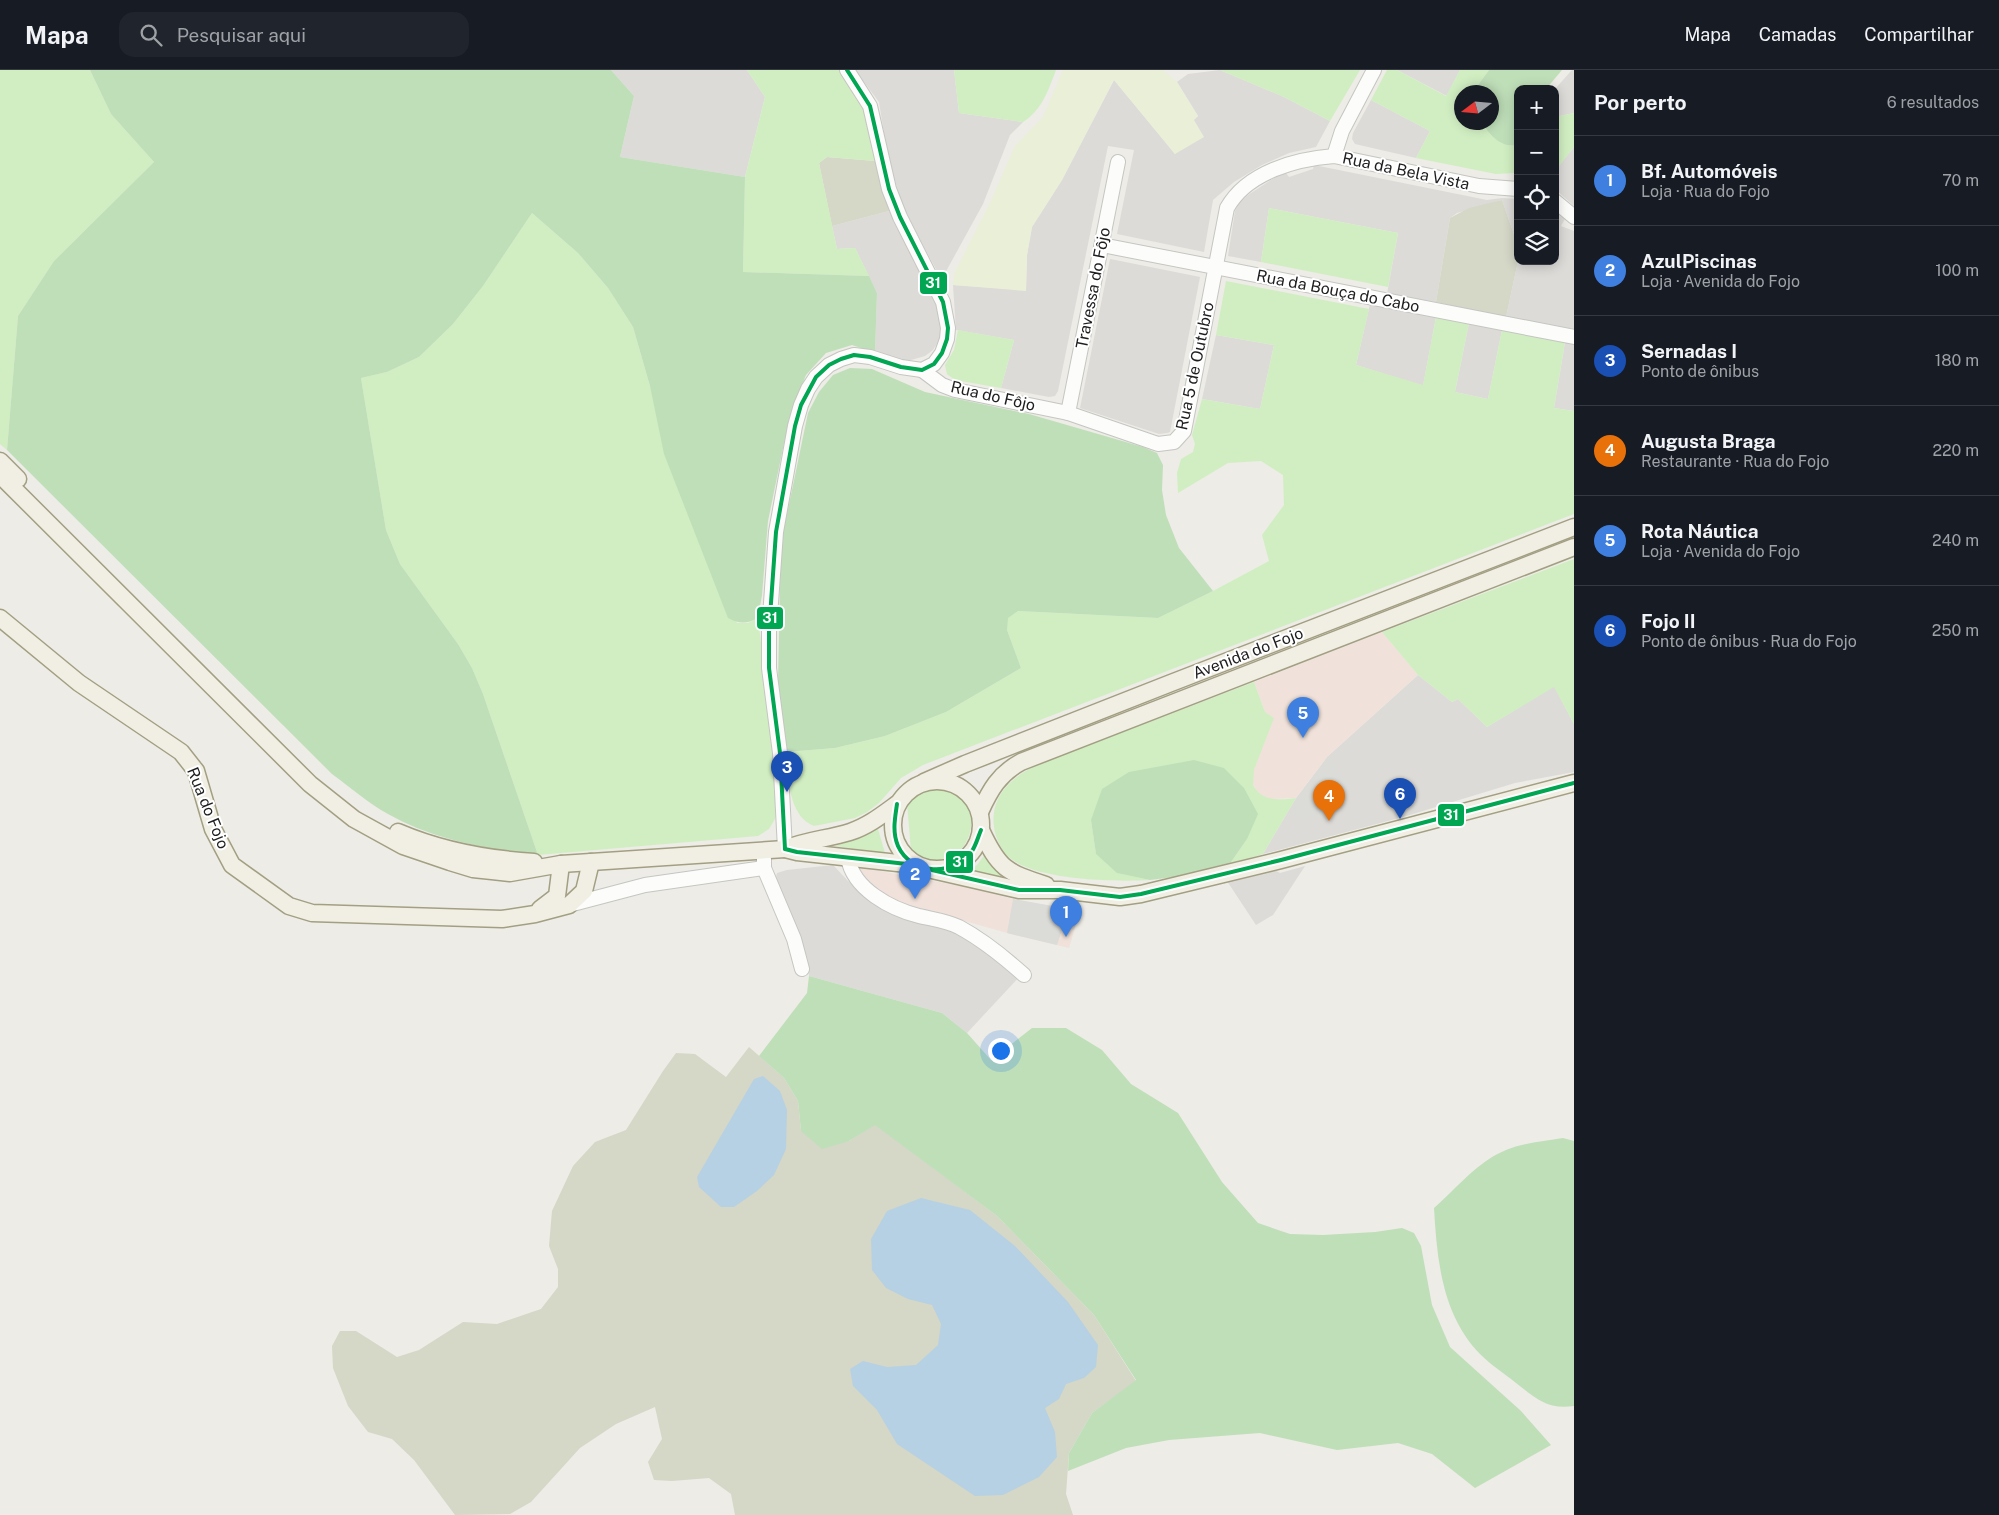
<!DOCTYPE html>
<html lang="pt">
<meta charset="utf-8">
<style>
:root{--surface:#171b24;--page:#20242c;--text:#f1f3f6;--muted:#9ea1a6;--line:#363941;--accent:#b2b4b4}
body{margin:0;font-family:"Public Sans",sans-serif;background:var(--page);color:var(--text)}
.controls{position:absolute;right:15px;top:15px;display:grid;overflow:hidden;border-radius:10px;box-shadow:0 2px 12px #0003}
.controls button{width:45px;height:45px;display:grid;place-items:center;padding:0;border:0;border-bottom:1px solid var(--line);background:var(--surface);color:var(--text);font:25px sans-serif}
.compass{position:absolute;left:1454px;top:15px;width:45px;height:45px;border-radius:50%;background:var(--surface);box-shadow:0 2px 12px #0003;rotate:254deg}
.you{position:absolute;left:1000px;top:980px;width:18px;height:18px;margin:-12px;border:4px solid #fff;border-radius:50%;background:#1a73e8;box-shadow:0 0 0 8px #1a73e833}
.badge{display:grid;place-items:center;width:32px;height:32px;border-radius:50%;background:var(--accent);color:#fff;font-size:16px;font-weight:700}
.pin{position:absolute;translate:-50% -41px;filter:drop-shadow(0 1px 2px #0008)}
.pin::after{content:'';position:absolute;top:26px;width:18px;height:15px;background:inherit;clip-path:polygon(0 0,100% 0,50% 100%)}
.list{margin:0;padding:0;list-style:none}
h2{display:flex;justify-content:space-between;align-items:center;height:65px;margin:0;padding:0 20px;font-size:21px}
h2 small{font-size:16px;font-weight:400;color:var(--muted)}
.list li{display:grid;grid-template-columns:32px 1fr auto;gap:15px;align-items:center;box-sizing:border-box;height:90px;padding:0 20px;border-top:1px solid var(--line)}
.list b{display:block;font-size:19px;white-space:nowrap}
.list p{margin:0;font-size:16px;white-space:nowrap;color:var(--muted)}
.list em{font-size:16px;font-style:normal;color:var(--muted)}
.icon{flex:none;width:28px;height:28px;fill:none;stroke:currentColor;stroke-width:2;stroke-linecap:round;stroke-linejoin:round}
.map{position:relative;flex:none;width:1574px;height:1445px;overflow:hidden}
header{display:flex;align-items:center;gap:30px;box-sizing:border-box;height:70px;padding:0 25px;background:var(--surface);border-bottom:1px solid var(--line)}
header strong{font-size:24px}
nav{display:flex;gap:28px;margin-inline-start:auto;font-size:18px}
.search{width:350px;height:45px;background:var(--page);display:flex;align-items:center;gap:12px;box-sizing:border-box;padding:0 18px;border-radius:15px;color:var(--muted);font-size:19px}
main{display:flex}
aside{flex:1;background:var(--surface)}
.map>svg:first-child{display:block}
.residential{fill:#dcdbd8}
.commercial{fill:#f0e2da}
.construction{fill:#d5d7c7}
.farmland{fill:#eaefd8}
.grass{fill:#d1eec2}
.forest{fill:#bfdfb9}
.parking{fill:#dbdbd8}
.water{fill:#b6d1e3}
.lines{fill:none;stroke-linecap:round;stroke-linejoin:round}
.minor-casing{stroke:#c5c5c2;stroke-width:16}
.major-casing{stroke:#a39f83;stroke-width:19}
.minor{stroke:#fcfcfb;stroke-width:14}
.major{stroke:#f1efe4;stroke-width:16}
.bus-1-casing{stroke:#fff;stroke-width:8}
.bus-1{stroke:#00a651;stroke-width:4}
.labels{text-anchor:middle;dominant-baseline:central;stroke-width:4;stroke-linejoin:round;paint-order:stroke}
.street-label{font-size:16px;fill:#1e1e1e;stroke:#fff}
.line-badge{stroke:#fff;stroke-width:2}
.badge-label{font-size:14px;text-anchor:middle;font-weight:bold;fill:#fff}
</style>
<header>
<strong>Mapa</strong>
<div class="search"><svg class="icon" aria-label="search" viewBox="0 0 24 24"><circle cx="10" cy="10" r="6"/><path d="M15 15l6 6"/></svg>Pesquisar aqui</div>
<nav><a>Mapa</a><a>Camadas</a><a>Compartilhar</a></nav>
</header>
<main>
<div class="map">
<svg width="1574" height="1445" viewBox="0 0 1574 1445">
<rect width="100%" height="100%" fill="#edece6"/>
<g class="residential">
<polygon points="611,0 747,0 765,27 745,107 620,87 634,26"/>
<polygon points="855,0 954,0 959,43 1023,52 1010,65 983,134 944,205 939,205 937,201 904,140 888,88 879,32"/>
<polygon points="1220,0 1284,27 1330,51 1316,77 1289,83 1262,95 1234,112 1213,130 1204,182 1117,164 1134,80 1108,76 1058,321 1055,326 1049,327 1001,318 1014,270 956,260 953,215 1026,220 1027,185 1032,157 1062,110 1114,10 1175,84 1194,49 1198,46 1177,12 1188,4"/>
<polygon points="1397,0 1460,0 1447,26"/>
<polygon points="1572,0 1574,0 1574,43 1555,47 1555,19"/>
<polygon points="1371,30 1430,61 1416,88 1355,74 1352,69 1353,63"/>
<polygon points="1574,77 1574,136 1555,119 1555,101"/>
<polygon points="1314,95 1487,130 1502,128 1518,129 1518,176 1502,130 1457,143 1450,148 1436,232 1387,224 1398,163 1269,138 1261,192 1228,186 1235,141 1239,133 1248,125 1277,106 1286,103 1289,107 1313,99"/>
<polygon points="1555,139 1566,147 1561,156 1574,161 1574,259 1506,247 1518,191 1555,191"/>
<polygon points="889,141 933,222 938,236 942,259 940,269 933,280 925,286 911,290 897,290 875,283 877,223 855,178 837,179 832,156"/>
<polygon points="1110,189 1200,207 1170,362 1167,363 1159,364 1080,338"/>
<polygon points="1370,234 1436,247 1423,316 1356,295"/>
<polygon points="1469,253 1502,260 1488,329 1455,322"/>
<polygon points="1216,265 1274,275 1260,339 1202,329"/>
<polygon points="1565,272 1574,274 1574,341 1554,338"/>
<polygon points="1418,605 1452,632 1458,629 1487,657 1554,616 1574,654 1574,702 1515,713 1403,747 1263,784 1296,728 1328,686"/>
<polygon points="833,795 848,811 882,833 948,855 1020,906 967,963 942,943 809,906 808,890 776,807 777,803 787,800"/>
<polygon points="1305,796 1273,845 1256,855 1227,811 1273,799 1280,803"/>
</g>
<g class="commercial">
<polygon points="1382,562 1418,605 1328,686 1296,728 1268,729 1259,724 1253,715 1252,707 1265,642 1254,612"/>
<polygon points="859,797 971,818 1013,829 1080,841 1069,878 1007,863 894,831 875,819 864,807"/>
</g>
<g class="construction">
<polygon points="827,87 875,91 889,141 832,156 819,93"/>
<polygon points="1502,130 1518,176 1518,191 1506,247 1436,232 1450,148 1469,138"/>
<polygon points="749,977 784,1008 798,1031 801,1061 849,1071 875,1054 997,1146 1094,1245 1136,1311 1092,1343 1069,1383 1066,1424 1073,1445 735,1445 731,1424 709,1408 672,1411 654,1410 648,1392 662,1369 655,1337 616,1354 580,1378 531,1432 510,1444 455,1445 414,1390 392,1369 368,1362 348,1336 333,1298 332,1276 340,1261 356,1261 397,1287 419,1280 463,1252 497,1254 541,1239 558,1217 558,1199 549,1176 552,1141 573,1096 595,1072 626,1060 663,1001 676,983 695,984 726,1007"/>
</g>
<polygon class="farmland" points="1063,0 1163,0 1177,12 1198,46 1194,50 1204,67 1175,84 1114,10 1062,110 1032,157 1027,185 1026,221 953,215 955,202 990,133 1015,76 1043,47"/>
<g class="grass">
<polygon points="0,0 90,0 111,44 154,92 54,191 18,246 7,380 0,374"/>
<polygon points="747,0 840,0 863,33 875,91 827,87 819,93 837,179 855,178 869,206 743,202 745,107 765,27"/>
<path d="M954,0H1056C1048,21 1042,40 1023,52L959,43Z"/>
<polygon points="1220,0 1360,0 1330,51 1284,27"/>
<path d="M1387,0H1397L1446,26L1460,0H1489L1473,22H1462V52L1482,53C1491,66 1500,78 1518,75V98L1515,103L1496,104L1416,88L1430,61L1371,30Z"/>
<polygon points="1574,43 1574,77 1555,101 1555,47"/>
<polygon points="1269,138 1398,163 1388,217 1261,192"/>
<polygon points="532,143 578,183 608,218 633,257 650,316 737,553 748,553 758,548 763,588 765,627 773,681 777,733 775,749 769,759 758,766 538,785 483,624 472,598 458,574 400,494 386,460 361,308 387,302 419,287 453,254 483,216"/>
<path d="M1226,211L1369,239L1356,295L1423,315L1436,247L1469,253L1455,322L1488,329L1502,260L1565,272L1554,338L1574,341V444L923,695L901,708L879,733L867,742L855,748L814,756C788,746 788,706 786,682L835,678L885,666L946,642L1021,598L1007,560V548L1018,541L1158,548L1213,521L1269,491L1262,465L1284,435L1283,405L1261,391L1228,393L1178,423L1177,403L1181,389L1193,382L1195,374L1192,365L1202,329L1260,339L1274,275L1216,265Z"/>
<polygon points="958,260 1014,270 1001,318 955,310 947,304 945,295 954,280"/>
<polygon points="1574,489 1574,654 1554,617 1487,657 1458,629 1452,632 1418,605 1382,562"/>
<path d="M1254,612L1265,642L1274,648L1254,700L1253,715C1262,732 1279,730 1296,728L1263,784L1229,795L1247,769L1091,750L1096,784L1118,803L1150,810C1117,812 1025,811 1004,782C990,762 989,735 1007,716C1027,693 1076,680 1105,669C1155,650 1204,631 1254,612Z"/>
<path d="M935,718C1003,725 964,821 911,781L907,733L922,722Z"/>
<polygon points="878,759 885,783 835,776 860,768"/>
<polygon points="985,784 1017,812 968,803 978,794"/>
</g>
<g class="forest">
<path d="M90,0H611L634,26L620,87L745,107L743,202L869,206L877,223L875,283L852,275L826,283L806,305L789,349L768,451L762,525L758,548C746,554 740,554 728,548L664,384L650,316L633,257L608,218L578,183L532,143L483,216L453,254L419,287L387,302L361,308L386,460L400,494L458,574L472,598L483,624L538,785C487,779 434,770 388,744C368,733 350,717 332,704L7,380L18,246L54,191L154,92L111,44Z"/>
<path d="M1489,0H1562L1546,19H1518V75C1500,78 1491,66 1482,53L1492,52V22H1473Z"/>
<polygon points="850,298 872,299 925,322 1029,344 1143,377 1157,383 1163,395 1162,420 1166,445 1179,478 1213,521 1158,548 1018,541 1008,548 1007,560 1021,598 946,642 885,666 835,678 786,682 778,613 781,473 808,343 819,322 833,305"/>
<polygon points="1194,690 1224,698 1244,718 1258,744 1247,769 1229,795 1190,805 1150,810 1117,803 1096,784 1091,750 1102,719 1129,702"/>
<polygon points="809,906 942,943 967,963 991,990 1032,958 1066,958 1102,980 1131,1014 1178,1043 1222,1112 1258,1153 1290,1164 1323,1165 1375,1162 1402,1158 1414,1163 1421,1176 1432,1235 1450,1277 1521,1341 1551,1375 1475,1418 1432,1384 1398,1373 1337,1380 1260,1363 1169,1370 1126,1378 1068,1401 1069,1383 1092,1343 1136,1310 1094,1245 997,1146 875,1055 849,1071 822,1079 801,1061 798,1031 784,1008 759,986 807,923"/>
<path d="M1563,1068L1574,1071V1336C1547,1340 1536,1328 1516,1313C1505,1304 1491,1295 1480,1284C1442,1245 1437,1190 1434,1138C1457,1118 1477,1092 1506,1080C1523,1073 1544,1071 1563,1068Z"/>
</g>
<g class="parking">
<polygon points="1328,686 1345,709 1345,731 1337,733 1339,740 1304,750 1289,741"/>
<polygon points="1013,829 1080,841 1074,860 1063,857 1057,875 1007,863"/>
</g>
<g class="water">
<polygon points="763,1006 780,1021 787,1040 786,1079 774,1105 757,1121 734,1137 721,1137 699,1117 697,1107 754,1009"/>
<polygon points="921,1128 970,1140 1015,1176 1068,1232 1098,1275 1096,1297 1084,1308 1066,1314 1059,1329 1045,1338 1055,1362 1057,1387 1039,1407 1003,1425 975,1426 897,1374 877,1340 853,1316 850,1299 863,1291 887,1297 916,1295 938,1275 941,1254 932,1235 908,1229 886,1218 872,1200 871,1169 887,1141"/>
</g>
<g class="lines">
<defs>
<g id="minor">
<polyline points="1334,86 1342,61 1374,0"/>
<polyline points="1555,131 1574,147"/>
<polyline points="1102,175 1574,267"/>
<path d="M922,300L942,315L955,320L1068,343L1158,374L1174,372L1184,361L1227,138C1247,102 1296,89 1334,86L1479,116L1518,119"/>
<polyline points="1068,343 1118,92"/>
<polyline points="785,779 780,683 769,598 769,561 776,462 795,356 801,335 808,319 816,307 829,295 841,289 854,285 870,287 901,297 922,300 934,294 942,283 947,269 948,258 943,232 900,147 889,119 870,36 847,0"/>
<path d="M848,788C853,819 891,839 919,846C932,849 947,851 959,857C983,870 1004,887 1024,905"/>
<polyline points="764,789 764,798 794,869 802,899"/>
<polyline points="569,835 645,815 764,798"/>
</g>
<g id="major">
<polyline points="0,391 18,409"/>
<path d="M0,405L310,714L354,749L403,776L450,792L473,799L492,801L510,803L561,794L785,779C806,770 828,769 850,762C868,756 882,745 897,734"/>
<polyline points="0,548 79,613 181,682 196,701 213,759 232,795 289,836 312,843 502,849 535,844 569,835 584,821 591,792"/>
<circle cx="937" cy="755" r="44"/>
<polyline points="924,712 965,694 1171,613 1574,457"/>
<path d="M980,742C990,720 999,704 1021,692L1574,477"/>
<path d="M981,760C999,799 1006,802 1046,815"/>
<path d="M398,762C440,780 488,789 534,792"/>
<polyline points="785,779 797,782 916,795"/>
<polyline points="932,800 1019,820 1060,820 1120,827 1141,824 1281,790 1574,713"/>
<polyline points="540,839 557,826 561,794"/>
</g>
</defs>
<use href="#minor" class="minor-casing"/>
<use href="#major" class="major-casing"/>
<use href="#minor" class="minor"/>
<use href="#major" class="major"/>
<defs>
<g id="bus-1">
<path d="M897,734C895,748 892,762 898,776C911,805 954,807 972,781C976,775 978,767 981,760"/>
<polyline points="785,779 780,683 769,598 769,561 776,462 795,356 801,335 816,307 829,295 841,289 854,285 870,287 901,297 922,300 934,294 942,283 947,269 948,258 943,232 900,147 889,119 870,36 847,0"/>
<polyline points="785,779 797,782 916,795"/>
<polyline points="932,800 1019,820 1060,820 1120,827 1141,824 1281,790 1574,713"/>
</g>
</defs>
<use href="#bus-1" class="bus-1-casing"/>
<use href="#bus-1" class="bus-1"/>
</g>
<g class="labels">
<g class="street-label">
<text transform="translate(1406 101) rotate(12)">Rua da Bela Vista</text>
<text transform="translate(1093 218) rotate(-79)">Travessa do Fôjo</text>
<text transform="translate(1338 221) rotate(11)">Rua da Bouça do Cabo</text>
<text transform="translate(1195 296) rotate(-78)">Rua 5 de Outubro</text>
<text transform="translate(993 326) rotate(13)">Rua do Fôjo</text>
<text transform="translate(1248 583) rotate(-21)">Avenida do Fojo</text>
<text transform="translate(208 738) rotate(68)">Rua do Fojo</text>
</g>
</g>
<g class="line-badge">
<rect x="919" y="201" width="29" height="24" rx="5" fill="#00a651"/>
<rect x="756" y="536" width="28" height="24" rx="5" fill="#00a651"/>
<rect x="1437" y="733" width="28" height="24" rx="5" fill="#00a651"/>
<rect x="945" y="780" width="29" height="24" rx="5" fill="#00a651"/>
</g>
<g class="badge-label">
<text x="933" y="218">31</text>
<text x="770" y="553">31</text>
<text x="1451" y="750">31</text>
<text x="960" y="797">31</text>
</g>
</svg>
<div class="controls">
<button>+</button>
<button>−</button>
<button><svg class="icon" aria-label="locate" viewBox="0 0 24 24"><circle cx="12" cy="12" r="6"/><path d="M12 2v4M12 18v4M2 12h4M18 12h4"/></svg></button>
<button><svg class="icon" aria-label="layers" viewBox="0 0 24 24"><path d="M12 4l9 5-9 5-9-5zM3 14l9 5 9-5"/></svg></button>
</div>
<svg class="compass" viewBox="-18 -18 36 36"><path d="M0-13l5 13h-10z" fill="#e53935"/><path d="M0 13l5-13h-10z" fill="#9ea1a6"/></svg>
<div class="you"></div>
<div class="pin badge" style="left:1066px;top:867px;background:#3f7fe0">1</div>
<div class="pin badge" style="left:915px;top:829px;background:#3f7fe0">2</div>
<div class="pin badge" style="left:787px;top:722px;background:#1a4fb4">3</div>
<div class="pin badge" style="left:1329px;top:751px;background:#e8710a">4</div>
<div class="pin badge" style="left:1303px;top:668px;background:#3f7fe0">5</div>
<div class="pin badge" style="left:1400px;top:749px;background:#1a4fb4">6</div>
</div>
<aside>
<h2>Por perto<small>6 resultados</small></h2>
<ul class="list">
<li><span class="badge" style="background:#3f7fe0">1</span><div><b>Bf. Automóveis</b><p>Loja · Rua do Fojo</p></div><em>70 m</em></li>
<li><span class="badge" style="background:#3f7fe0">2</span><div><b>AzulPiscinas</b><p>Loja · Avenida do Fojo</p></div><em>100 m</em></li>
<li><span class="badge" style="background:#1a4fb4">3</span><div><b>Sernadas I</b><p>Ponto de ônibus</p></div><em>180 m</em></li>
<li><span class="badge" style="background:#e8710a">4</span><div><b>Augusta Braga</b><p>Restaurante · Rua do Fojo</p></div><em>220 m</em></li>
<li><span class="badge" style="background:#3f7fe0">5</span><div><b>Rota Náutica</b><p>Loja · Avenida do Fojo</p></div><em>240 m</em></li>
<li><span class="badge" style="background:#1a4fb4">6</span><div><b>Fojo II</b><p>Ponto de ônibus · Rua do Fojo</p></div><em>250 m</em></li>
</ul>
</aside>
</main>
